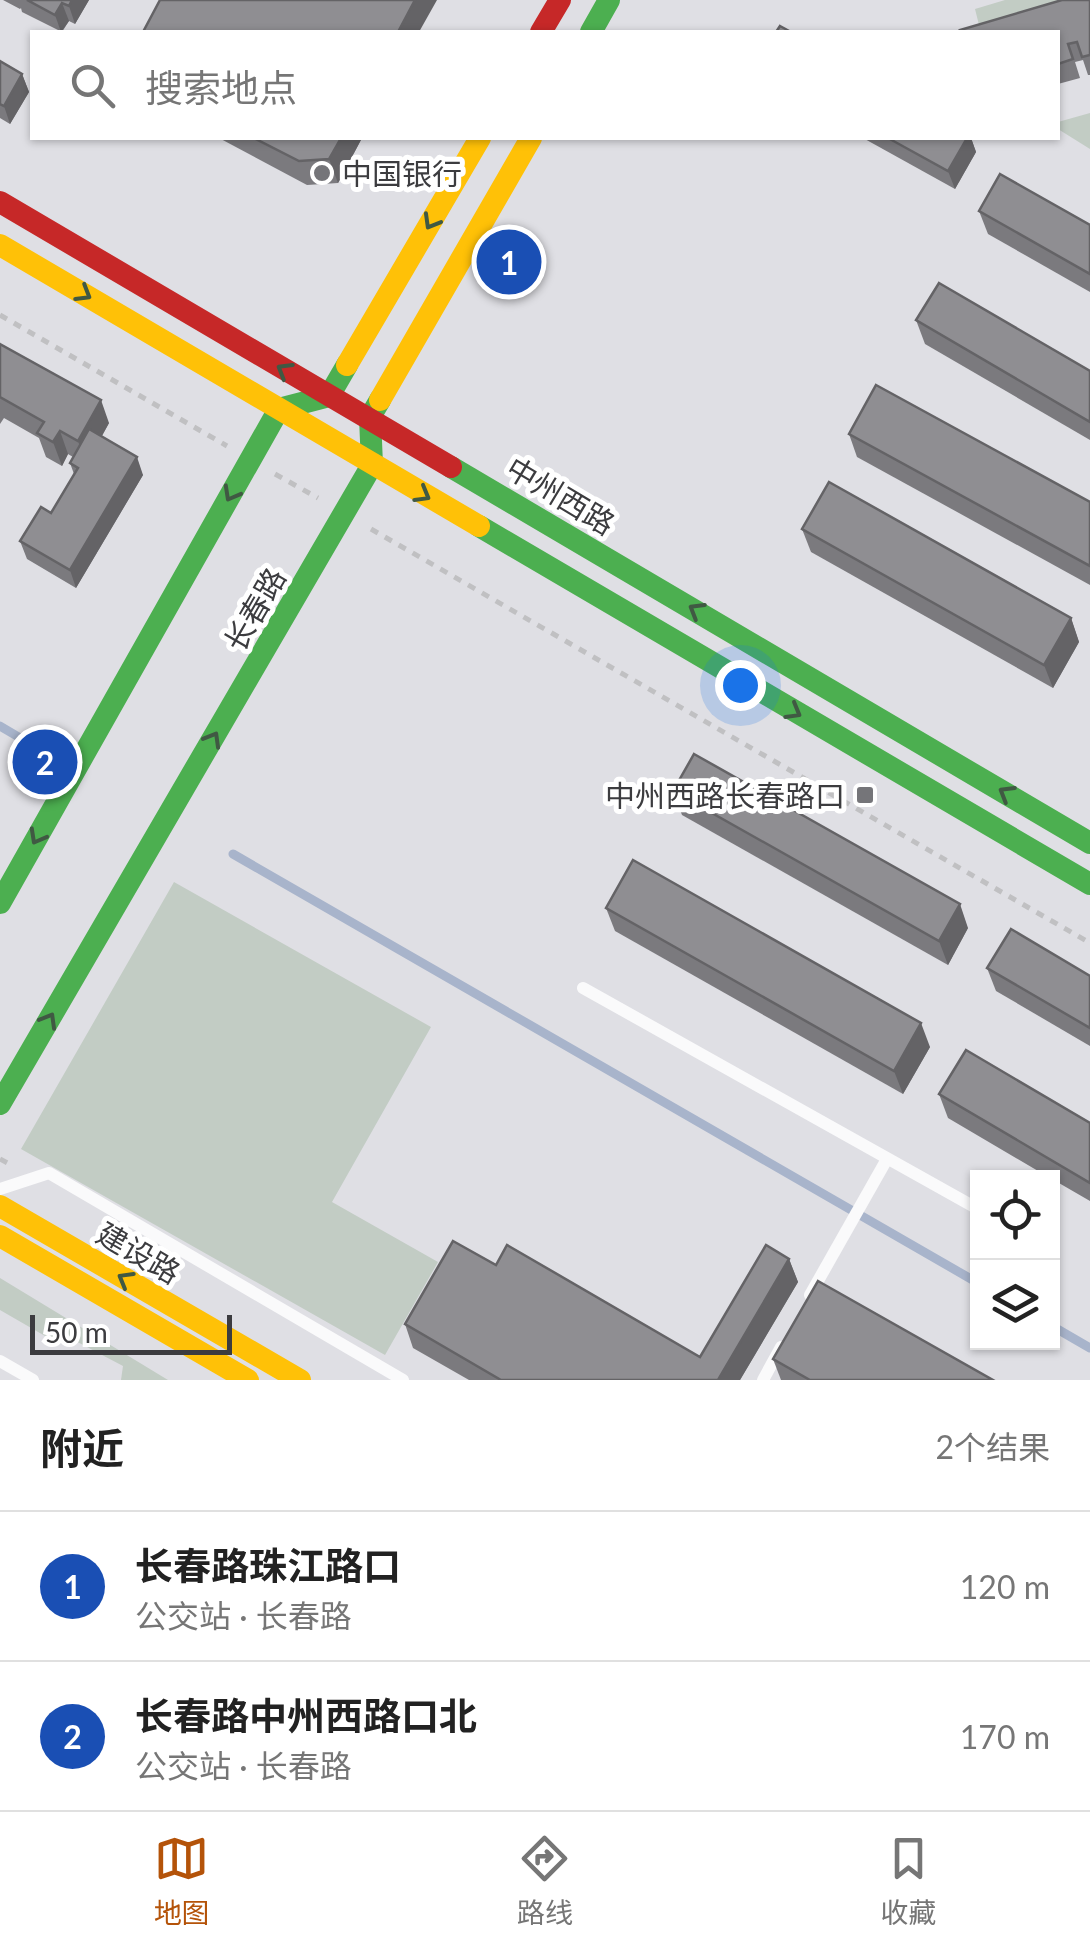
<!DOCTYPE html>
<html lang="zh">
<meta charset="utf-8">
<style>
:root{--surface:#fff;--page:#f6f6f6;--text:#222;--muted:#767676;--line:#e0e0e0;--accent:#b45309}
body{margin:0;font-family:Lato,"Noto Sans SC",sans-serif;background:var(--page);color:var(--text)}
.controls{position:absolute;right:30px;bottom:30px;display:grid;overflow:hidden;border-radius:0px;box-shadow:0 2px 8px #0004}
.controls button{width:90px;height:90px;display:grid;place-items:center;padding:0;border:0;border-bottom:2px solid var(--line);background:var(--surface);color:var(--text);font:50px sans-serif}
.scale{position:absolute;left:30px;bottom:25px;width:202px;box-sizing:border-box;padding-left:10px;border:5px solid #3c3c3f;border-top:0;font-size:28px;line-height:35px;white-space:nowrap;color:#3c3c3f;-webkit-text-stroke:8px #fff;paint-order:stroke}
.you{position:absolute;left:740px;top:685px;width:35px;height:35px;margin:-25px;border:8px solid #fff;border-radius:50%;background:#1a73e8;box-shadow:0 0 0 15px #1a73e833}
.badge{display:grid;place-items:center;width:65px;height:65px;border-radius:50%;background:var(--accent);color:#fff;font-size:32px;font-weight:700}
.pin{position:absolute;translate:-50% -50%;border:5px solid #fff;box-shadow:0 2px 10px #0006}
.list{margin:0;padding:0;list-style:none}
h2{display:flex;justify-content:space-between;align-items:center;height:130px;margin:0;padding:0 40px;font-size:42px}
h2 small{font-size:32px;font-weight:400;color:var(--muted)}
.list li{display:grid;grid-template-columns:65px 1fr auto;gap:30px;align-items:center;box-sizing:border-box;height:150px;padding:0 40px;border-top:2px solid var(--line)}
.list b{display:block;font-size:38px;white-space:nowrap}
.list p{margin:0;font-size:32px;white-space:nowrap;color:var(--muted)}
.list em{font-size:32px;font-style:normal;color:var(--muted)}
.icon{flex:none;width:55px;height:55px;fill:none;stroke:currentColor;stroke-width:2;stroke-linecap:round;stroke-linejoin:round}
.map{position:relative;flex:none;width:1090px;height:1380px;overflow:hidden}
.search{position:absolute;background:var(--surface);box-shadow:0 2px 8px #0004;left:30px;right:30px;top:30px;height:110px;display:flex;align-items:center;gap:25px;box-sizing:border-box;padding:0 35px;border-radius:0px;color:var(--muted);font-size:38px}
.sheet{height:430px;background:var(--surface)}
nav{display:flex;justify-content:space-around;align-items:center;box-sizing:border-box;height:140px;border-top:2px solid var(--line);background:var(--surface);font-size:28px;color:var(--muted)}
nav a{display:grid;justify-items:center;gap:5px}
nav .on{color:var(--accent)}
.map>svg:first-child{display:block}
.green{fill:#c2ccc4}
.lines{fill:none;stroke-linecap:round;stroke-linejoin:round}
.stream{stroke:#a8b4cb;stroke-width:9}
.path{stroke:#c0c0c2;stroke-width:5;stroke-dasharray:8 8;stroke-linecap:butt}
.lane{stroke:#fafafb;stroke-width:12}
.fast{stroke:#4caf50;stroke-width:22}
.slow{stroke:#ffc107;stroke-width:22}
.jam{stroke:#c62828;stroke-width:22}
.wall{fill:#7b7a7e}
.shaded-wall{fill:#646366}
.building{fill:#8f8e92;stroke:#646366;stroke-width:2.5}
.oneway{stroke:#405943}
.poi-dot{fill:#757579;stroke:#fff;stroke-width:4}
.labels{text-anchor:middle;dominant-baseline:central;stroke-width:10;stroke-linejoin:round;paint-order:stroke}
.poi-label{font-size:30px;fill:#3c3c3f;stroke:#fff;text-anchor:start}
.street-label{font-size:30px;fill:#3c3c3f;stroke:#fff}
</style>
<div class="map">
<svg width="1090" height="1380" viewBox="0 0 1090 1380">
<rect width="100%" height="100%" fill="#dfdfe4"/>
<g class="green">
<polygon points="1005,0 1080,0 980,29 975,9"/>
<polygon points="1090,113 1090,149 1058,129 1058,122"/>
<polygon points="174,882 431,1027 332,1202 438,1262 385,1355 21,1149"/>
<polygon points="0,1278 168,1380 121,1380 123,1366 68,1337 52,1340 0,1310"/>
</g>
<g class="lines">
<g class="stream">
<polyline points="0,726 22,739"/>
<polyline points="233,854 978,1283"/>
<polyline points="1052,1326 1090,1348"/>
</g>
<g class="path">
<polyline points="0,315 227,446"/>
<polyline points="275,474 318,498"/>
<polyline points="371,529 1090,943"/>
<polyline points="0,1159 13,1166"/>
</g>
<g class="lane">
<polyline points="583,988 978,1209"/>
<polyline points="0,1189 49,1173 403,1380"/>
<polyline points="810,1295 887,1159"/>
<polyline points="0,1361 33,1380"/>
<polyline points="763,1380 781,1347"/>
</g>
<g class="fast">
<polyline points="591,32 609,0"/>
<polyline points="451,467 1090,843"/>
<polyline points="479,526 1090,884"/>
<polyline points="0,903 279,409 329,396 347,365"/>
<polyline points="0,1104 372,465 370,417 380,400"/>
</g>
<g class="slow">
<polyline points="0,245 479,526"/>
<polyline points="347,365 480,138"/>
<polyline points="380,400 531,138"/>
<polyline points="0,1206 300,1380"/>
<polyline points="0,1236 248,1380"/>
</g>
<g class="jam">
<polyline points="541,32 560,0"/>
<polyline points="0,202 451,467"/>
</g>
</g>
<g class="wall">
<polygon points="3,0 89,0 75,24 69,21 62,32 22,12 21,8 20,9"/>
<polygon points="1090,0 1090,75 1088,75 1083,60 1075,62 1080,78 1058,84 1058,32"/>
<polygon points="0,61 22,74 29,92 10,124 0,118"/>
<polygon points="219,138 362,138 338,183 307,185"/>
<polygon points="863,138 971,138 976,152 955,189"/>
<polygon points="979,211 1090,225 1090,292 988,234"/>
<polygon points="916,320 1090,371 1090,440 925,344"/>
<polygon points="0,344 109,423 102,436 143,475 76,588 27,559 20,541 51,513 74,474 70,463 73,457 68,454 62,466 46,457 39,438 4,418 0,424"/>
<polygon points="849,434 1090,502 1090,585 857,457"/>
<polygon points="802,529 1071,618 1079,642 1053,688 811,552"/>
<polygon points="673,791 968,928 948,965 682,815"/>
<polygon points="606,908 930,1047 903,1094 615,931"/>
<polygon points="987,968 1090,976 1090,1046 996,991"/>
<polygon points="939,1094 1090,1123 1090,1201 1052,1179 1052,1178 1050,1178 948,1118"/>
<polygon points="789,1259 798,1282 740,1380 469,1380 413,1348 405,1324 496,1265 700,1357"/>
<polygon points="773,1359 993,1380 781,1380"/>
</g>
<g class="shaded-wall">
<polygon points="72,0 89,0 75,24 69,6"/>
<polygon points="415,0 437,0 419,32 398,32"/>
<polygon points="62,3 69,21 61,32 55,15"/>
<polygon points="22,74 29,92 10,124 4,106"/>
<polygon points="341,138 362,138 338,183 329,159"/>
<polygon points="967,138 971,138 976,152 955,189 948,171"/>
<polygon points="101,400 109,423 86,464 78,441"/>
<polygon points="60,431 68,454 62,466 53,442"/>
<polygon points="137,457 143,475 76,588 70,570"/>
<polygon points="1071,618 1079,642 1053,688 1044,665"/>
<polygon points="960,904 968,928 948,965 939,941"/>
<polygon points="921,1023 930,1047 903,1094 894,1071"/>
<polygon points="789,1259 798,1282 740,1380 718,1380"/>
</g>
<g class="building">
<polygon points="27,0 72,0 69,6 62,3 55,15"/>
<polygon points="160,0 415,0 398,32 143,32"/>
<polygon points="1062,0 1090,0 1090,55 1082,57 1077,42 1068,44 1073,59 1058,64 1058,32 961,32 960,30"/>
<polygon points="780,26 791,32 776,32"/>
<polygon points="0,61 22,74 4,106 0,104"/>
<polygon points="254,138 341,138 329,159 299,161"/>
<polygon points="888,138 967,138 948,171"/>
<polygon points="1000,174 1090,225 1090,274 979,211"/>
<polygon points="939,283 1090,371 1090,422 916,320"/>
<polygon points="0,344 101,400 78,441 60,431 53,442 37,433 44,422 0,397"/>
<polygon points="876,385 1090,502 1090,566 849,434"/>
<polygon points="89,429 137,457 70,570 20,541 41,507 51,513 78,468 70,463"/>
<polygon points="829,482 1071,618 1044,665 802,529"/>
<polygon points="694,754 960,904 939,941 673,791"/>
<polygon points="633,860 921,1023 894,1071 606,908"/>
<polygon points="1011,929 1090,976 1090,1028 987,968"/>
<polygon points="966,1050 1090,1123 1090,1183 939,1094"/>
<polygon points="453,1241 496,1265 507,1245 700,1357 766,1245 789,1259 718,1380 501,1380 405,1324"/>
<polygon points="818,1281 993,1380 810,1380 773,1359"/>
</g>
<defs><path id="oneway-chevron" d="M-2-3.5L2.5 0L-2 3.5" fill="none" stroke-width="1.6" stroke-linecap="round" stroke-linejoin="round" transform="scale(2.5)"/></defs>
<g class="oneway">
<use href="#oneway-chevron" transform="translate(431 222) rotate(120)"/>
<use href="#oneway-chevron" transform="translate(84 294) rotate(31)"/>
<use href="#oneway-chevron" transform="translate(284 370) rotate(-149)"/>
<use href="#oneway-chevron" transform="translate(231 494) rotate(119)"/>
<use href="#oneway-chevron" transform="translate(423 495) rotate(30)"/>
<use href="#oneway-chevron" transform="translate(696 610) rotate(-149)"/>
<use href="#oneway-chevron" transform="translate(794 712) rotate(30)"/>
<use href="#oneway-chevron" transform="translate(213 739) rotate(-60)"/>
<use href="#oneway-chevron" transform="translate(1006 793) rotate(-149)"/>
<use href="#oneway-chevron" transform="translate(37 837) rotate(119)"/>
<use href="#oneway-chevron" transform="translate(49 1020) rotate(-60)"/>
<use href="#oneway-chevron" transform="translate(125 1279) rotate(-150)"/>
</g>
<g class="poi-dot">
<circle cx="322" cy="173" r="10"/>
<rect x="855" y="785" width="20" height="20" rx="5"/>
</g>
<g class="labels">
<g class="poi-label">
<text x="342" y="173">中国银行</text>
<text x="845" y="795" text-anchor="end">中州西路长春路口</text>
</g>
<g class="street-label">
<text transform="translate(561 495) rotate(31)">中州西路</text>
<text transform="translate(254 609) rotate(-60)">长春路</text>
<text transform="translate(139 1252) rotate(30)">建设路</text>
</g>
</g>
</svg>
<div class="controls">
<button><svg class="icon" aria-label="locate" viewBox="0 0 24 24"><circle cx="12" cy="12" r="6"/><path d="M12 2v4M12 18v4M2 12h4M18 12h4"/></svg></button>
<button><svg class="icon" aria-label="layers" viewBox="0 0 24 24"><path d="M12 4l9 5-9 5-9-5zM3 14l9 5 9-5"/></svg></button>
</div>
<div class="scale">50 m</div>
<div class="you"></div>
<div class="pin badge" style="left:509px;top:262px;background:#1a4fb4">1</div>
<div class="pin badge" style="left:45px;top:762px;background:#1a4fb4">2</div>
<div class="search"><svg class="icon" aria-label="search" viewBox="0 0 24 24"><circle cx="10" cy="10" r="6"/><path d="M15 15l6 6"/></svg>搜索地点</div>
</div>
<section class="sheet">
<h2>附近<small>2个结果</small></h2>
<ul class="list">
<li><span class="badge" style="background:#1a4fb4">1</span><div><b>长春路珠江路口</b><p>公交站 · 长春路</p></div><em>120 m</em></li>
<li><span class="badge" style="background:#1a4fb4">2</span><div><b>长春路中州西路口北</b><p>公交站 · 长春路</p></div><em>170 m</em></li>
</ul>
</section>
<nav>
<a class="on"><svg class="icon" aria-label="map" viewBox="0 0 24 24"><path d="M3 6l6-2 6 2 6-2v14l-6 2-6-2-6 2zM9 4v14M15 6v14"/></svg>地图</a>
<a><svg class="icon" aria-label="directions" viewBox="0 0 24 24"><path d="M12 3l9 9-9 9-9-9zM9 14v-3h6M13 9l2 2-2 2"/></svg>路线</a>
<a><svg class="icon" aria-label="saved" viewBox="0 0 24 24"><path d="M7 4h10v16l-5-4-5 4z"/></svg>收藏</a>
</nav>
